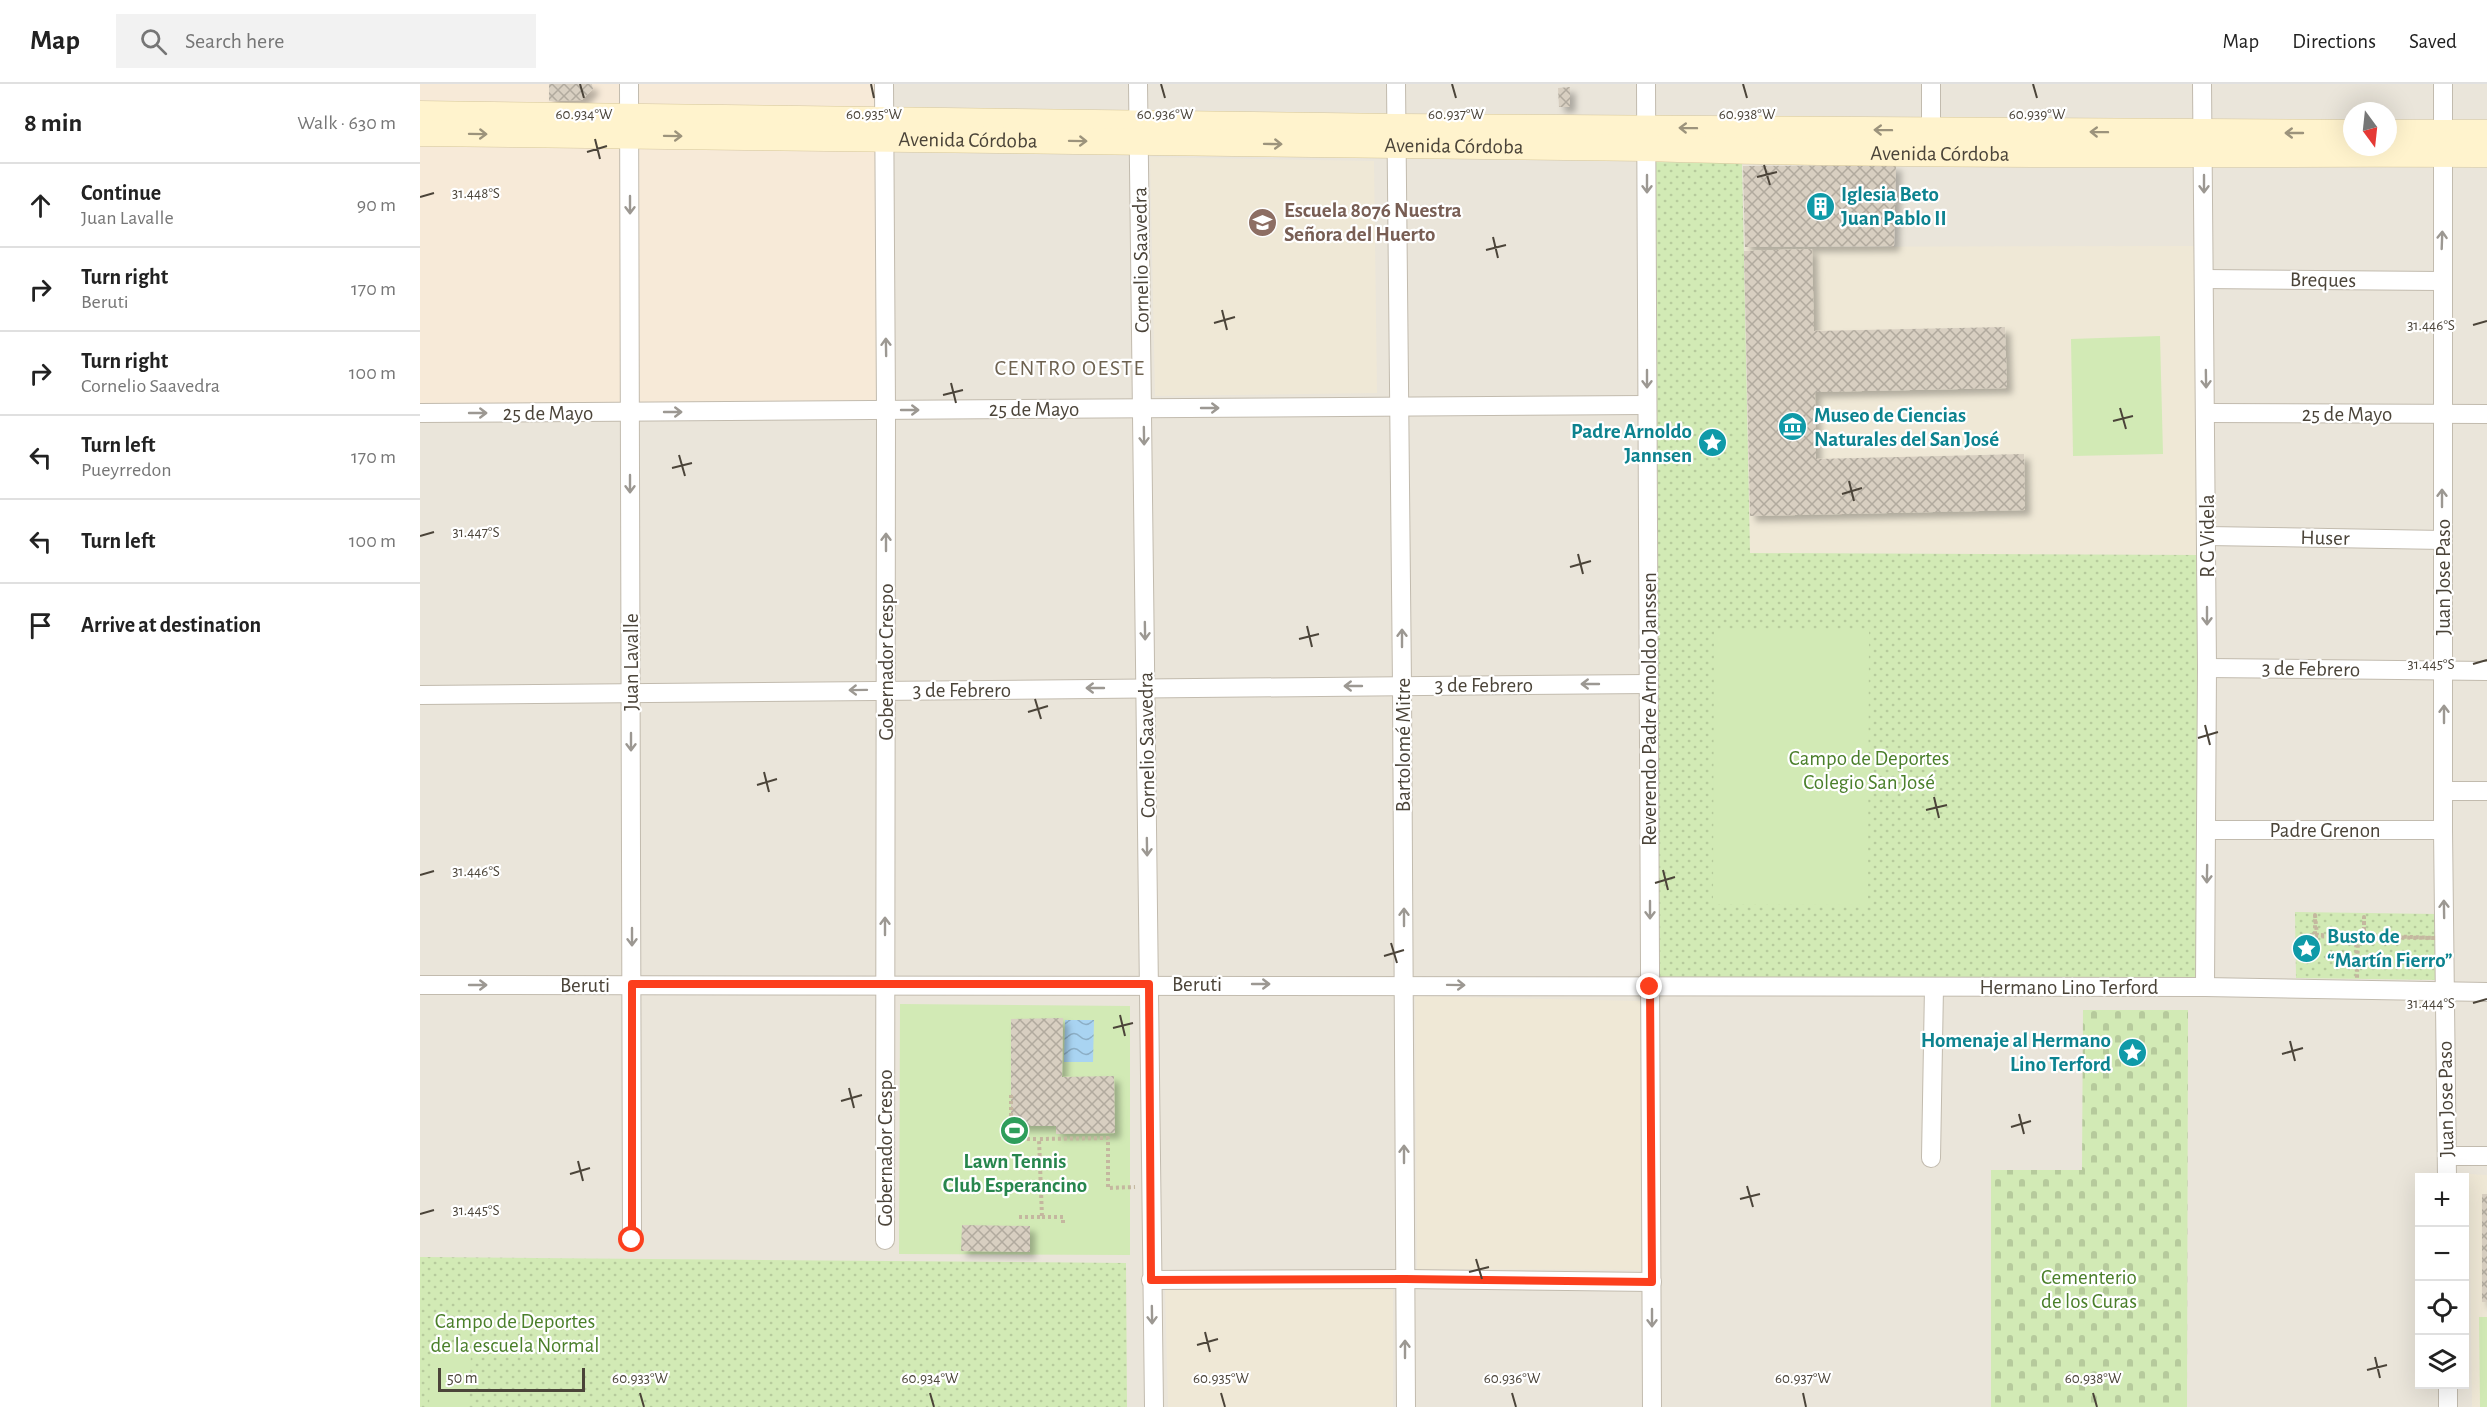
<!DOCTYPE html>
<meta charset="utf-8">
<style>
:root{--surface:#fff;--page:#f2f2f2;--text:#222;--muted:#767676;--line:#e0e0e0}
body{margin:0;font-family:"Alegreya Sans",sans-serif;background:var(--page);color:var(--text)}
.controls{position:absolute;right:18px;bottom:18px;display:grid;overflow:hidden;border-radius:0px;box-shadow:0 6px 24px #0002}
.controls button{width:54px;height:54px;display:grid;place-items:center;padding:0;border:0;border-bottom:2px solid var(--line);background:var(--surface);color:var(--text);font:30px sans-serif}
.compass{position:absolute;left:1923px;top:18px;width:54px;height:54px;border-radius:50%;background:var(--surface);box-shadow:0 6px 24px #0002;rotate:165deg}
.scale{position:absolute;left:18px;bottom:15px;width:147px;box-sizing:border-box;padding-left:6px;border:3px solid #4b4439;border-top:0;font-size:16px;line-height:21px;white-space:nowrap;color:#4b4439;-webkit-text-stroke:4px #fff;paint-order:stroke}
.stop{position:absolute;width:18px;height:18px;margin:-14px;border:4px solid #fc3f1d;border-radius:50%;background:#fff}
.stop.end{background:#fc3f1d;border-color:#fff;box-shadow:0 2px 6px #0008}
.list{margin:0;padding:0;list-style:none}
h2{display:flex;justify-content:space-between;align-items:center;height:78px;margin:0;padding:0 24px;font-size:26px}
h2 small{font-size:20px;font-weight:400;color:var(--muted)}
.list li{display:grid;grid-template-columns:39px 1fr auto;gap:18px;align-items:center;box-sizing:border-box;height:84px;padding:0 24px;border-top:2px solid var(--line)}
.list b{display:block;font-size:22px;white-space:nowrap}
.list p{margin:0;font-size:20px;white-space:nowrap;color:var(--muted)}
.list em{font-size:20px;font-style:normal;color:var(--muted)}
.icon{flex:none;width:33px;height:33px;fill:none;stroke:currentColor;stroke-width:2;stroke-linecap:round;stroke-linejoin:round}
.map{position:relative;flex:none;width:2067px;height:1323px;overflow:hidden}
header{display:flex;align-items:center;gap:36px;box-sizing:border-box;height:84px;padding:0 30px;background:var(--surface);border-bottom:2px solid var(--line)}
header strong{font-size:28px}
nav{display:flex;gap:33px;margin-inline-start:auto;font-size:21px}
.search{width:420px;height:54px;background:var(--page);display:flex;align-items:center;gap:15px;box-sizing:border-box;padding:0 21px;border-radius:0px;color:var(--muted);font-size:22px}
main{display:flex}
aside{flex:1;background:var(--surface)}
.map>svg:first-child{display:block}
.residential{fill:#eae5da;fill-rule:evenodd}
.commercial{fill:#f7ead8}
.education{fill:#efe8d6}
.grass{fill:url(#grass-dots)}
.cemetery{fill:url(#cemetery-stones)}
.pitch{fill:#d2eab5}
.water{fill:url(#water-waves)}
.building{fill:url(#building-cross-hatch);filter:url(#shadow)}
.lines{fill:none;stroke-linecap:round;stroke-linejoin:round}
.minor-casing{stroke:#c2bbae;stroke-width:20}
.secondary-casing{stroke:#d6c79b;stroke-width:27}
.path{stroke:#c4b79f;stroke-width:4;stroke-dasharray:3 3;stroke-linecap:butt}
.minor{stroke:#fff;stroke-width:18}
.secondary{stroke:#fff3cd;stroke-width:26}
.oneway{stroke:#9c937c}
.oneway2{stroke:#9c9892}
.route{stroke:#fc3f1d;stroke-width:8}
.ticks{fill:none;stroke:#4b4439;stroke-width:2}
.labels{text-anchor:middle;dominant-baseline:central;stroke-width:4.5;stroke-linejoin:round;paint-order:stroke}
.street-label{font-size:21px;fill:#4b4439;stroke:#fff}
.culture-label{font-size:21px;font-weight:bold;fill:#0d838f;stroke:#fff;text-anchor:start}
.education-label{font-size:21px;font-weight:bold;fill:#785e54;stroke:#fff;text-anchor:start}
.park-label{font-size:21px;fill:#4a7f2a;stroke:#fff}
.leisure-label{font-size:21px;font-weight:bold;fill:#27864d;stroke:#fff}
.neighbourhood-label{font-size:22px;letter-spacing:1.5px;fill:#6e6250;stroke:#fff}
.ticks-label{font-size:15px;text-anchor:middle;fill:#4b4439;stroke:#fff;stroke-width:4.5;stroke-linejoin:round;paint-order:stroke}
</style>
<header>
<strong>Map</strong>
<div class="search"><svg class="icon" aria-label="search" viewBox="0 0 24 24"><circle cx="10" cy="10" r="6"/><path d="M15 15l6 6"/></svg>Search here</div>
<nav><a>Map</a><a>Directions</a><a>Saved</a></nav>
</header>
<main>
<aside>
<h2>8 min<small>Walk · 630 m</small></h2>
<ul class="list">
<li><svg class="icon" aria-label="ahead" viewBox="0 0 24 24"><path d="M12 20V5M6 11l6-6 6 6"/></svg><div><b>Continue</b><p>Juan Lavalle</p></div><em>90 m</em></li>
<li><svg class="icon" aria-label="right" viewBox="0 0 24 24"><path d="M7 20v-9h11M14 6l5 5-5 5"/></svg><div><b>Turn right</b><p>Beruti</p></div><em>170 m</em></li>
<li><svg class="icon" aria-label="right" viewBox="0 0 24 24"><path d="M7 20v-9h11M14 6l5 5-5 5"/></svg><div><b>Turn right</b><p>Cornelio Saavedra</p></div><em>100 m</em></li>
<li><svg class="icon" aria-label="left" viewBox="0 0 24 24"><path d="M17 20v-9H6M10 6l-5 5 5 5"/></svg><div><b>Turn left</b><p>Pueyrredon</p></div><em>170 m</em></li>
<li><svg class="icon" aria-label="left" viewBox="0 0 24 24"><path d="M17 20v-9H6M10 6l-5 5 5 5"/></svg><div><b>Turn left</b></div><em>100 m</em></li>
<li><svg class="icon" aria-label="arrive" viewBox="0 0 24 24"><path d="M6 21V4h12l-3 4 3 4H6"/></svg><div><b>Arrive at destination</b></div></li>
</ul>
</aside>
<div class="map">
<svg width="2067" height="1323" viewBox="0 0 2067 1323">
<defs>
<pattern id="grass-dots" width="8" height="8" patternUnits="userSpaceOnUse" patternTransform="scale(1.5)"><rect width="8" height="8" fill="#d2eab5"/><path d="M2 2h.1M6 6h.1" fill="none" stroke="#b6ca9c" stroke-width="1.8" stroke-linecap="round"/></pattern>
<pattern id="cemetery-stones" width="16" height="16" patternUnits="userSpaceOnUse" patternTransform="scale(1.5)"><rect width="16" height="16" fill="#d2eab5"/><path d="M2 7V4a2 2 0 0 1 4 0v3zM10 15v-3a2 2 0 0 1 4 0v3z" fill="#b6ca9c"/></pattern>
<pattern id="water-waves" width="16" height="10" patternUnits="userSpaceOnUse" patternTransform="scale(1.5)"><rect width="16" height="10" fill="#a9d4f2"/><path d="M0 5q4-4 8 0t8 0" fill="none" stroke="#8caec5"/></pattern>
<pattern id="building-cross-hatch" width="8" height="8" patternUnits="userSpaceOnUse" patternTransform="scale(1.5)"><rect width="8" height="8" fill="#d8cfc1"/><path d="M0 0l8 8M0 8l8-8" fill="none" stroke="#b1aa9e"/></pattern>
<filter id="shadow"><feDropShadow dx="5.5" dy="5.5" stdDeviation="3" flood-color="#0004"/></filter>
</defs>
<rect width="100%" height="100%" fill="#f6f3ec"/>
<path class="residential" d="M0,0H2067V1323H0ZM1932,27H1968V63H1932ZM2000,1094H2044V1300H2000Z"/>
<polygon class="commercial" points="0,0 464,0 466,326 0,329"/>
<g class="education">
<polygon points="730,73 954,77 957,309 735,312"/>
<polygon points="1774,162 1779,471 1330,469 1325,163"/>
<polygon points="995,912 1221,917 1223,1186 997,1185"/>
<polygon points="2049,1090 2067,1091 2067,1323 2052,1323"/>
<polygon points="745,1204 973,1204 973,1323 748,1323"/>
</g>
<g class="grass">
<polygon points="1227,78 1322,79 1330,469 1779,471 1785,903 1230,903"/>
<polygon points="1875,828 2017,830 2017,896 1876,894"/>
<polygon points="0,1173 706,1179 707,1323 0,1323"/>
</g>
<polygon class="cemetery" points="1663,926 1768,926 1767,1323 1571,1323 1571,1086 1662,1086"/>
<g class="pitch">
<polygon points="1740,252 1743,370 1653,372 1651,255"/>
<polygon points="1294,546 1449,546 1448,821 1293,820"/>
<polygon points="480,920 710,922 710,1171 479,1170"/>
<polygon points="2059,1233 2067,1233 2067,1323 2060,1323"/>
<polygon points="11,1267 51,1269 49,1323 9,1323"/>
</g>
<polygon class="water" points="645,936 674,936 673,978 644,978"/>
<g class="building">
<polygon points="129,0 172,0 173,5 162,16 129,17"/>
<polygon points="1150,3 1150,23 1139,23 1138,4"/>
<polygon points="1476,81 1474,162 1325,163 1323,82"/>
<polygon points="1392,165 1394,247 1585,243 1587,304 1395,308 1396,375 1604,370 1605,426 1330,432 1324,167"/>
<polygon points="643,934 642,993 694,992 695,1049 636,1050 636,1042 591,1042 591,935"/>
<rect x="2062" y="1110" width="5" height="108"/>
<polygon points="542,1141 610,1142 610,1168 541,1167"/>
</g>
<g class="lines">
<defs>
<g id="minor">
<polyline points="209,0 212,1157"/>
<polyline points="464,0 466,326 465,1156"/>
<polyline points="718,0 734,1323"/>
<polyline points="976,0 982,602 986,1323"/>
<polyline points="1226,0 1232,1323"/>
<polyline points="1511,0 1511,47"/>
<polyline points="1782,0 1787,584 1785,903"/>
<polyline points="2023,0 2023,746 2027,1094"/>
<polyline points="1784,195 2021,197"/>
<polyline points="0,329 1227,321"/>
<polyline points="1786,329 2067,330"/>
<polyline points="1787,452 2023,456"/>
<polyline points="1787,584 2067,587"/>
<polyline points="0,611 1229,600"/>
<polyline points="2024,707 2067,707"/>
<polyline points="1788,746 2023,746"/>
<polyline points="0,901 1785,903 2067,908"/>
<polyline points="2027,1072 2067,1072"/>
<polyline points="1511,1074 1514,903"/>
<polyline points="731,1196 985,1195 1232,1198"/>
<polyline points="2028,1300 2028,1323"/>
</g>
<g id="secondary">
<polyline points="0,30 976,43 1932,49"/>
<path id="s1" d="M0,49L1226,64C1507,73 1787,69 2067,70"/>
<polyline points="1968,49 2067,49"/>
</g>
</defs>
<use href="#minor" class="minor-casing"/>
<use href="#secondary" class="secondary-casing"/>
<g class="path">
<polygon points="1895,831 1897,851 1944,852 1944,833 1944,851 2017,854 1938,853 1937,895 1936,853 1882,852 1895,851"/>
<polyline points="591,1011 591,1055 619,1055"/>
<polyline points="599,1133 622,1133 619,1055 688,1054 688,1104 715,1103"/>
<polyline points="622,1133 643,1133 643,1142"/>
</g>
<use href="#minor" class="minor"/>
<use href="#secondary" class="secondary"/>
</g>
<defs><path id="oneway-shaft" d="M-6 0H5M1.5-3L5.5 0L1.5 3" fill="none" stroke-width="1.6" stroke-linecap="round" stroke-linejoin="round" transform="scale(1.5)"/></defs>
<g class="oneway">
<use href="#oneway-shaft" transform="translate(1268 44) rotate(-179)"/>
<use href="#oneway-shaft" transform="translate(1463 46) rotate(-179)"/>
<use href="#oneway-shaft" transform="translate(1679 48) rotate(-179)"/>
<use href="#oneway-shaft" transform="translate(1874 49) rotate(180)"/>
<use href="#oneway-shaft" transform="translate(58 50) rotate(1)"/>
<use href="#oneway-shaft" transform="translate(253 52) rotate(1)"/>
<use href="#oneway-shaft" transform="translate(658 57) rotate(1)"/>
<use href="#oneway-shaft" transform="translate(853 60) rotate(1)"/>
</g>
<g class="oneway2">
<use href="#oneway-shaft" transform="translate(1227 100) rotate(90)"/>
<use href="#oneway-shaft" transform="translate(1784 100) rotate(90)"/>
<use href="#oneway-shaft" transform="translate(210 121) rotate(90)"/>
<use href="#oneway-shaft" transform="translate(2022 156) rotate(-88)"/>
<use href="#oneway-shaft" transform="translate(466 263) rotate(-91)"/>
<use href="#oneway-shaft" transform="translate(1227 295) rotate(90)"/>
<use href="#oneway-shaft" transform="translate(1786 295) rotate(89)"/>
<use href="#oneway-shaft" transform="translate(790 324)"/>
<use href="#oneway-shaft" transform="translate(490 326)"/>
<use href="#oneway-shaft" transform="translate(253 328)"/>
<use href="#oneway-shaft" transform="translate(58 329)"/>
<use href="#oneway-shaft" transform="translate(724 352) rotate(89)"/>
<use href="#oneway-shaft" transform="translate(210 400) rotate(90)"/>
<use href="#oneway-shaft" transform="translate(2022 414) rotate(-90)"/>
<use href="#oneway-shaft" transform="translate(466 458) rotate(-90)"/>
<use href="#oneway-shaft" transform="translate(1787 532) rotate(90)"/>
<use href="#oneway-shaft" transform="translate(725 547) rotate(89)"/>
<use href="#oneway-shaft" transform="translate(982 554) rotate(-90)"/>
<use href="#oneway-shaft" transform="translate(1170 600) rotate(180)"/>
<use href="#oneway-shaft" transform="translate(933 602) rotate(180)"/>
<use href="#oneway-shaft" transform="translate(675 604) rotate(180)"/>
<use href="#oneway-shaft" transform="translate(438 606) rotate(179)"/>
<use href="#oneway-shaft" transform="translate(2024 630) rotate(-90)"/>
<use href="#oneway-shaft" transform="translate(211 658) rotate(90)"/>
<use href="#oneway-shaft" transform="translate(727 763) rotate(89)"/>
<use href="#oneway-shaft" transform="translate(1787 790) rotate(91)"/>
<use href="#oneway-shaft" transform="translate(2024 825) rotate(-91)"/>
<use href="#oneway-shaft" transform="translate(1230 826) rotate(90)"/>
<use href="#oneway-shaft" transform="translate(984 833) rotate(-90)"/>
<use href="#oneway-shaft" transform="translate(465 842) rotate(-90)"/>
<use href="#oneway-shaft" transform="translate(212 853) rotate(90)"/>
<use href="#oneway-shaft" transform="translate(841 900)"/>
<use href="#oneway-shaft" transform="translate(58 901)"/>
<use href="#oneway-shaft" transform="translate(1036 901) rotate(1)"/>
<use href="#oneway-shaft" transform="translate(984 1070) rotate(-90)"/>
<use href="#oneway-shaft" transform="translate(732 1231) rotate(89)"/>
<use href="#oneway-shaft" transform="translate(1232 1234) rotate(90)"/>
<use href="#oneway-shaft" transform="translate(985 1265) rotate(-90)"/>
</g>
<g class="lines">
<polyline class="route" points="212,1156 212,900 729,900 731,1196 985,1195 1232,1198 1230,903"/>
</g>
<path class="ticks" d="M160,0L164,14M451,0L454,14M741,0L745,14M1032,0L1036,14M1323,0L1327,14M1613,0L1617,14M175,55L180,75M167,68L187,62M1344,81L1350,101M1337,93L1357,88M0,113L14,109M1073,153L1078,174M1066,166L1086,161M802,226L807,246M794,239L815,233M2053,241L2067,237M531,299L536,319M523,311L543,306M1700,324L1706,345M1693,337L1713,332M259,371L265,392M252,384L272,379M1429,397L1434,417M1422,410L1442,404M0,452L14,448M1158,470L1163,490M1150,483L1171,477M887,542L892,563M879,555L899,550M2053,580L2067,576M615,615L621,635M608,628L628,622M1785,641L1790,661M1778,654L1798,648M344,688L349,708M337,701L357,695M1514,713L1519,734M1506,726L1527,721M1243,786L1248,806M0,791L14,787M1235,799L1255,793M971,859L977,879M964,872L984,866M2053,919L2067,915M700,931L705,952M693,944L713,939M1870,957L1875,977M1862,970L1883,964M429,1004L434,1024M421,1017L442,1011M1599,1030L1604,1050M1591,1043L1611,1037M158,1077L163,1097M150,1090L170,1084M1327,1102L1333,1123M1320,1115L1340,1110M0,1130L14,1126M1056,1175L1062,1195M1049,1188L1069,1183M785,1248L790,1268M777,1261L798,1255M1955,1273L1960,1294M1947,1286L1967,1281M220,1309L224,1323M510,1309L514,1323M801,1309L805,1323M1092,1309L1096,1323M1383,1309L1386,1323M1673,1309L1677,1323"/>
<defs>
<symbol id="building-disc" viewBox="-11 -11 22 22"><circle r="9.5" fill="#0f9aa8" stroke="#fff"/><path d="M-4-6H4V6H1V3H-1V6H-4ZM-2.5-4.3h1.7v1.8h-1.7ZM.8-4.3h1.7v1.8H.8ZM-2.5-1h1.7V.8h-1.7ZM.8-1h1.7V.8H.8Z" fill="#fff"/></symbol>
<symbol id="school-disc" viewBox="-11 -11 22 22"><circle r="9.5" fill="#8d6e63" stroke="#fff"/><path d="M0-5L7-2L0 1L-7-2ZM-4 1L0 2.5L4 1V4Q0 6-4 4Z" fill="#fff"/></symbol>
<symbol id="museum-disc" viewBox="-11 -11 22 22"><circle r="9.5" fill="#0f9aa8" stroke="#fff"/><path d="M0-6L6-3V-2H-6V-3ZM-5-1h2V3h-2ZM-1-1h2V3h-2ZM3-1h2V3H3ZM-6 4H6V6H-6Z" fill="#fff"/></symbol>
<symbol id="sight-disc" viewBox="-11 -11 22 22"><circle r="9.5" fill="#0f9aa8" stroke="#fff"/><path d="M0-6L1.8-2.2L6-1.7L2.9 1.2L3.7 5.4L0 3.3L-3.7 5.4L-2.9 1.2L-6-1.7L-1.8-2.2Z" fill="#fff"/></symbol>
<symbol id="stadium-disc" viewBox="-11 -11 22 22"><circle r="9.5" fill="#2e9e5b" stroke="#fff"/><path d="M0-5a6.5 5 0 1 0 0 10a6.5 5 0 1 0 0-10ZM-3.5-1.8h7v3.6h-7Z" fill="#fff"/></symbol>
</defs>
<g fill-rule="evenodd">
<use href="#building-disc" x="1384" y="106" width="33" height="33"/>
<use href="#school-disc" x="826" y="122" width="33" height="33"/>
<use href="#museum-disc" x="1356" y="326" width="33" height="33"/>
<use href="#sight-disc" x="1276" y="342" width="33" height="33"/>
<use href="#sight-disc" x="1870" y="848" width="33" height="33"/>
<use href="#sight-disc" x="1696" y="952" width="33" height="33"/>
<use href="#stadium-disc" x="578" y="1030" width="33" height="33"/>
</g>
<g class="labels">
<g class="street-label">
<text stroke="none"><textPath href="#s1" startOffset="548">Avenida Córdoba</textPath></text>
<text stroke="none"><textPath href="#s1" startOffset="1034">Avenida Córdoba</textPath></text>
<text stroke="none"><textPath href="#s1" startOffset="1520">Avenida Córdoba</textPath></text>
<text transform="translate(721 176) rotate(-91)">Cornelio Saavedra</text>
<text transform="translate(1903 196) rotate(1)">Breques</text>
<text x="614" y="325">25 de Mayo</text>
<text x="128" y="329">25 de Mayo</text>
<text x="1927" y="330">25 de Mayo</text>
<text transform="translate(1787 452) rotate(-90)">R G Videla</text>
<text transform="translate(1905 454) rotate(1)">Huser</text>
<text transform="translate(2023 493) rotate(-90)">Juan Jose Paso</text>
<text transform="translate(211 578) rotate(-90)">Juan Lavalle</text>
<text transform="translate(466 578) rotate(-90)">Gobernador Crespo</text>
<text transform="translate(1891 585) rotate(1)">3 de Febrero</text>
<text x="1064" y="601">3 de Febrero</text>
<text x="542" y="606">3 de Febrero</text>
<text transform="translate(1229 625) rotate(-90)">Reverendo Padre Arnoldo Janssen</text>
<text transform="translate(727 661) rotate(-91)">Cornelio Saavedra</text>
<text transform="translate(983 661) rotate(-90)">Bartolomé Mitre</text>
<text x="1905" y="746">Padre Grenon</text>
<text x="777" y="900">Beruti</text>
<text x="165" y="901">Beruti</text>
<text x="1649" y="903">Hermano Lino Terford</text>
<text transform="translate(2026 1015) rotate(-91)">Juan Jose Paso</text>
<text transform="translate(465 1064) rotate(-90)">Gobernador Crespo</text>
</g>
<g class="culture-label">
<text x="1421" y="110">Iglesia Beto<tspan x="1421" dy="24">Juan Pablo II</tspan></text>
<text x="1394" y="331">Museo de Ciencias<tspan x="1394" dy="24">Naturales del San José</tspan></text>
<text x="1272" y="347" text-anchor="end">Padre Arnoldo<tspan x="1272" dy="24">Jannsen</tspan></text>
<text x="1907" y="852">Busto de<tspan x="1907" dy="24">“Martín Fierro”</tspan></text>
<text x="1691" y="956" text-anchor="end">Homenaje al Hermano<tspan x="1691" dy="24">Lino Terford</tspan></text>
</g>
<g class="education-label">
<text x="864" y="126">Escuela 8076 Nuestra<tspan x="864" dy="24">Señora del Huerto</tspan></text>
</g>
<g class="park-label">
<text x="1449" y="674">Campo de Deportes<tspan x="1449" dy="24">Colegio San José</tspan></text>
<text x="1669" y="1193">Cementerio<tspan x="1669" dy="24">de los Curas</tspan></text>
<text x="95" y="1237">Campo de Deportes<tspan x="95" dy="24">de la escuela Normal</tspan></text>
</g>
<g class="leisure-label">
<text x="595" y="1077">Lawn Tennis<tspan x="595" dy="24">Club Esperancino</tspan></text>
</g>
<g class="neighbourhood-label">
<text x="650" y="284">CENTRO OESTE</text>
</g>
</g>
<g class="ticks-label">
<text x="164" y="35">60.934°W</text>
<text x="454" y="35">60.935°W</text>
<text x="745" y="35">60.936°W</text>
<text x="1036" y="35">60.937°W</text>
<text x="1327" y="35">60.938°W</text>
<text x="1617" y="35">60.939°W</text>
<text x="56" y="114">31.448°S</text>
<text x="2011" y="246">31.446°S</text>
<text x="56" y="453">31.447°S</text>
<text x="2011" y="585">31.445°S</text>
<text x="56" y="792">31.446°S</text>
<text x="2011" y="924">31.444°S</text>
<text x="56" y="1131">31.445°S</text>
<text x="220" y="1299">60.933°W</text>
<text x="510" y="1299">60.934°W</text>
<text x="801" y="1299">60.935°W</text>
<text x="1092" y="1299">60.936°W</text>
<text x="1383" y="1299">60.937°W</text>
<text x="1673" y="1299">60.938°W</text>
</g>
</svg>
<div class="controls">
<button>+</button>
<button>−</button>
<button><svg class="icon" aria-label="locate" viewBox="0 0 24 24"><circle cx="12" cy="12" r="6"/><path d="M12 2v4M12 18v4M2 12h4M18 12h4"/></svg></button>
<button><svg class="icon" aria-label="layers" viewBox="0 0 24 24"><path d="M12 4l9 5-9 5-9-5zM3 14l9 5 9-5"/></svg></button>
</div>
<svg class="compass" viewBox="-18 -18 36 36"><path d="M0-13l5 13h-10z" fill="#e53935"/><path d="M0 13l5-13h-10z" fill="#767676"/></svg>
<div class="scale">50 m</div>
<div class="stop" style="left:212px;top:1156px"></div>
<div class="stop end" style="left:1230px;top:903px"></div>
</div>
</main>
